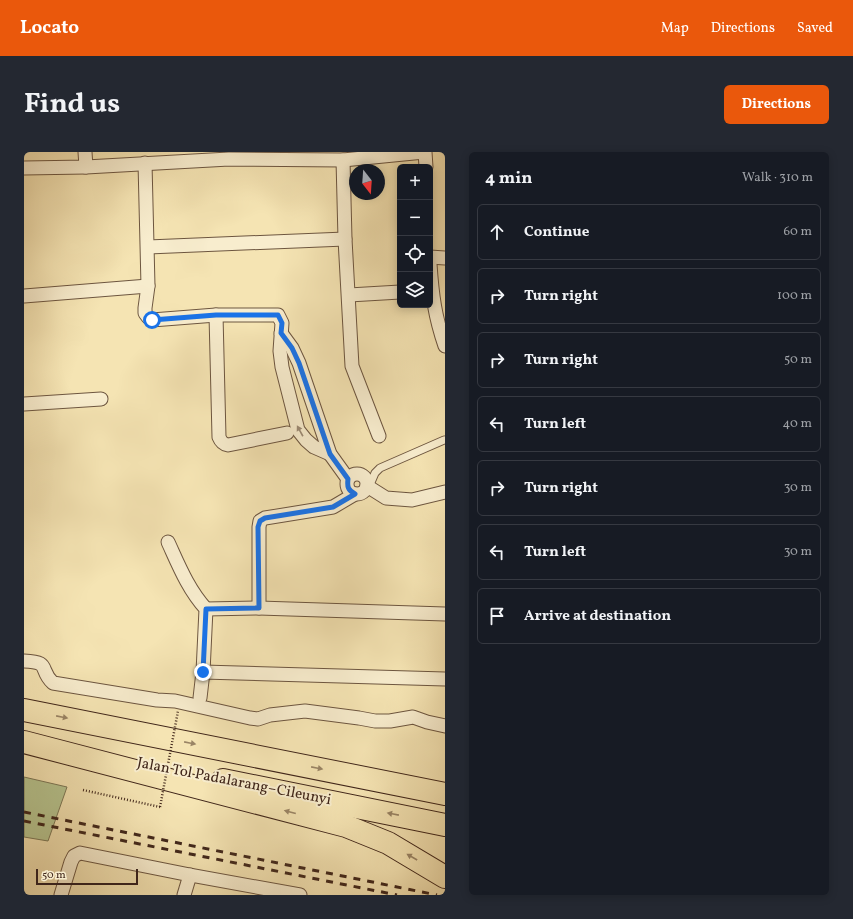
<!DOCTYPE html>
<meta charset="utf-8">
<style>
:root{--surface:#171b24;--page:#242831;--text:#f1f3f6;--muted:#9ea1a6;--line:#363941;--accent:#ea580c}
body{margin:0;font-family:Vollkorn,serif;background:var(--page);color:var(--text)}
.controls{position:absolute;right:12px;top:12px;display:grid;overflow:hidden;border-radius:6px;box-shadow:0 2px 10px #0003}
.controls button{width:36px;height:36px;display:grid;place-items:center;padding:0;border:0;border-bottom:1px solid var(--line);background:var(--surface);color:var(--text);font:20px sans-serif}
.compass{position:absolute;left:325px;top:12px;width:36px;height:36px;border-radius:50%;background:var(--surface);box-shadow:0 2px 10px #0003;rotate:163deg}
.scale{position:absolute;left:12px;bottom:10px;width:102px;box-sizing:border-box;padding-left:4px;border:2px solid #40261a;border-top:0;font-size:11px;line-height:14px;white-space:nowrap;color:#40261a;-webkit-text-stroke:3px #f8edce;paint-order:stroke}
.stop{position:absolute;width:12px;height:12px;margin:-9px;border:3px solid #1a73e8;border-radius:50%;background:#fff}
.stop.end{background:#1a73e8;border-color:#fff;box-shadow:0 1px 4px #0008}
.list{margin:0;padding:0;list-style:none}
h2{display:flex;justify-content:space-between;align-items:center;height:52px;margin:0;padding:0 16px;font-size:17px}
h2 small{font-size:13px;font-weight:400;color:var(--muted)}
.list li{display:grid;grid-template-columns:26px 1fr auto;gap:12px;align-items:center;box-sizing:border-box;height:56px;margin:0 8px 8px;padding:0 8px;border:1px solid var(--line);border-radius:6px}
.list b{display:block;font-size:15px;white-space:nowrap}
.list em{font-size:13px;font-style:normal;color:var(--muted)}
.icon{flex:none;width:22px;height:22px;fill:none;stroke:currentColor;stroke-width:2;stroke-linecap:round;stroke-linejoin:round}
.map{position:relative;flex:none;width:421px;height:743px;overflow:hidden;border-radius:6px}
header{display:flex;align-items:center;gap:24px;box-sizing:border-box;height:56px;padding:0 20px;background:var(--accent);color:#fff}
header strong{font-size:19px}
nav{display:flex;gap:22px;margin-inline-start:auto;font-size:14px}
.intro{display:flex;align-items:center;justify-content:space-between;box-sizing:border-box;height:96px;padding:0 24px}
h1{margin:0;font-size:28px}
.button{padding:10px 18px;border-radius:6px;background:var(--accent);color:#fff;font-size:14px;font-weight:700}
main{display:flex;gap:24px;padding:0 24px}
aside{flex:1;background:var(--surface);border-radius:6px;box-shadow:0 2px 10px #0003}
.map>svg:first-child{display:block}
.green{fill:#b7c590;stroke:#7c7655}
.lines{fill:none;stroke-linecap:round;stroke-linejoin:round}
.lane-casing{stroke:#6d5640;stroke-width:9}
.street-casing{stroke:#6d5640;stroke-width:15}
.highway-casing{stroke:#40261a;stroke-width:24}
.path{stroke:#40261a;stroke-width:2.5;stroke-dasharray:1 2;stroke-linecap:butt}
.lane{stroke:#f8edce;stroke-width:7}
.street{stroke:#f8edce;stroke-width:13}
.highway{stroke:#f5e4b3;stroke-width:22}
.rail{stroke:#40261a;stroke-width:3;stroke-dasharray:7 7;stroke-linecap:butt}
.path-bridge{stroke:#40261a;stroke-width:2.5;stroke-dasharray:1 2;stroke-linecap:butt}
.oneway{fill:#9c8a74}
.oneway2{fill:#9a8566}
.route{stroke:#1a73e8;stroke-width:5}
.labels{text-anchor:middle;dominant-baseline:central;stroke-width:4;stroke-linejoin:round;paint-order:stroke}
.street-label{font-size:15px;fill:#40261a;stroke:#f8edce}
</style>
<header>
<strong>Locato</strong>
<nav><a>Map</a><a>Directions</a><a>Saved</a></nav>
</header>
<div class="intro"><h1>Find us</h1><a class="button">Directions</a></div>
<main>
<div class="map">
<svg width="421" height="743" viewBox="0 0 421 743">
<rect width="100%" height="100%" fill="#f5e4b3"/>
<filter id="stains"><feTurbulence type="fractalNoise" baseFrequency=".005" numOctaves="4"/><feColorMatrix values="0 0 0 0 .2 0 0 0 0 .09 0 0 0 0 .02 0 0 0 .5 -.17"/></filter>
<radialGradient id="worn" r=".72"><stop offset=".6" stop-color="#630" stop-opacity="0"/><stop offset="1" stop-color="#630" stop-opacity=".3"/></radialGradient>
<polygon class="green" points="0,625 43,635 24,689 0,685"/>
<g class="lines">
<defs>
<polyline id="lane" points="345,335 351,321 356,316 420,288"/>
<g id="street">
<polyline points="61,0 62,15"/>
<polyline points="401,0 402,15"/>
<polyline points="319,8 321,87 328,214 355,284"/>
<polyline points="121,11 124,134 121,156 121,161 124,165 128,168 192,163 254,163 258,171 256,199 258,215 274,278 282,288 290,295 306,302"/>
<polyline points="0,16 62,15 205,7 319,8 400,0"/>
<polyline points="124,95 321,87"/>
<polyline points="406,105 421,106"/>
<path d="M406,112C408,143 411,165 421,194"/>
<polyline points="325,143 376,140"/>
<polyline points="0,144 124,134"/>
<path d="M192,163L195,285C197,290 199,292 204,293L263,281"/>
<polyline points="257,181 268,196 275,211 306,302 324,327"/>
<polyline points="0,252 77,247"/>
<circle cx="333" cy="332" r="10"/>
<polyline points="343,334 362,346 388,348 421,340"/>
<polyline points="331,342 309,355 241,366 236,369 235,375 235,456 421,462"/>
<path d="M144,390C155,414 164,437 182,457L179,520L176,546"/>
<polyline points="182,457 235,456"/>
<path d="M0,509C28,510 14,517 29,531L133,548L151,549L226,566L234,567L246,563L281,559L335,566L351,569H366L389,565L403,570L421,574"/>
<polyline points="179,520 421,527"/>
<polyline points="37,743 47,710 50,704 56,701 166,723 276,743"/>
<polyline points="160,743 166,723"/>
</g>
<g id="highway">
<polyline points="0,558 421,642"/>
<polyline points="0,590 322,674 364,691 421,725"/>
<polyline points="199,628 421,673"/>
</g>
</defs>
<use href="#lane" class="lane-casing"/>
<use href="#street" class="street-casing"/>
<use href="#highway" class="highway-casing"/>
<polyline class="path" points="59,638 136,655"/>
<use href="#lane" class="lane"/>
<use href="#street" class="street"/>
<use href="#highway" class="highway"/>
<g class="rail">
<polyline points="0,660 413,743"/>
<polyline points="0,669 373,743"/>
</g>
<polyline class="path-bridge" points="136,655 154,559"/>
</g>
<defs><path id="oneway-solid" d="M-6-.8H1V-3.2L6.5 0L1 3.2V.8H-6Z"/></defs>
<use class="oneway" href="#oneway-solid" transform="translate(276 279) rotate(-119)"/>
<g class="oneway2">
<use href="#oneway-solid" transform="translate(38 565) rotate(11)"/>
<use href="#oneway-solid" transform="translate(166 591) rotate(11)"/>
<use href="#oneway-solid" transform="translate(293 616) rotate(11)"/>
<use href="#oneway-solid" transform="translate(266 660) rotate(-165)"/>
<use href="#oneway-solid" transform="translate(369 662) rotate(-169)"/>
<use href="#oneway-solid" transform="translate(388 705) rotate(-150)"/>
</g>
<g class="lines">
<path class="route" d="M128,168L192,163H254L258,171L257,181L268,196L275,211L306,302L324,327C323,335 324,338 331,342L309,355L241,366L236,369L234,375L235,456L182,457L179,520"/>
</g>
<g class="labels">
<g class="street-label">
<text transform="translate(210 630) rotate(11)">Jalan Tol Padalarang–Cileunyi</text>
</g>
</g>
<rect width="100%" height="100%" filter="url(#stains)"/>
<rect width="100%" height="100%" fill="url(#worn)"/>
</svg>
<div class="controls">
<button>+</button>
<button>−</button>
<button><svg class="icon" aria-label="locate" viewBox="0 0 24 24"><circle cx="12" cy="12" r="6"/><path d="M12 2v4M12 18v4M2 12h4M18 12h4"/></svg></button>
<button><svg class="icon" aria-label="layers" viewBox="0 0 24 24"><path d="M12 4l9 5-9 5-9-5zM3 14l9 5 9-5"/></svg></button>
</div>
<svg class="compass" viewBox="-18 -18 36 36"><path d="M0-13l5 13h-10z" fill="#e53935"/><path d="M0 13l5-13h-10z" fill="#9ea1a6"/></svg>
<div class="scale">50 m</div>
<div class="stop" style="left:128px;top:168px"></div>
<div class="stop end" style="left:179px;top:520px"></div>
</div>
<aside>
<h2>4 min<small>Walk · 310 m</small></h2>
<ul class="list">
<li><svg class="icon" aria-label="ahead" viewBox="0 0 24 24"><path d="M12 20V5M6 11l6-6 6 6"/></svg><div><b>Continue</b></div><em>60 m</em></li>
<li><svg class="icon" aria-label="right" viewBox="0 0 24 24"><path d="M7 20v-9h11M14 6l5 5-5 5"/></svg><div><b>Turn right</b></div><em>100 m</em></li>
<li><svg class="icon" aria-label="right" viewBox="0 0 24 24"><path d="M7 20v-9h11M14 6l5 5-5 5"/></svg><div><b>Turn right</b></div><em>50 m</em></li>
<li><svg class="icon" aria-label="left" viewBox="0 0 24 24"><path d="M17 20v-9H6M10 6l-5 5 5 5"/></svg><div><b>Turn left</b></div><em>40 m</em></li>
<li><svg class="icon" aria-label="right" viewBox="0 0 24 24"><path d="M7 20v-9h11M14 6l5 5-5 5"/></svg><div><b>Turn right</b></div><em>30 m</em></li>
<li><svg class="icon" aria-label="left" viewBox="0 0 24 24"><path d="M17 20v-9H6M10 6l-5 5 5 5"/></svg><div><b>Turn left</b></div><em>30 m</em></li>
<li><svg class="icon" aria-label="arrive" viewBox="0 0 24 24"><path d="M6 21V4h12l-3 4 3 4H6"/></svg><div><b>Arrive at destination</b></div></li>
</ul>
</aside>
</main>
